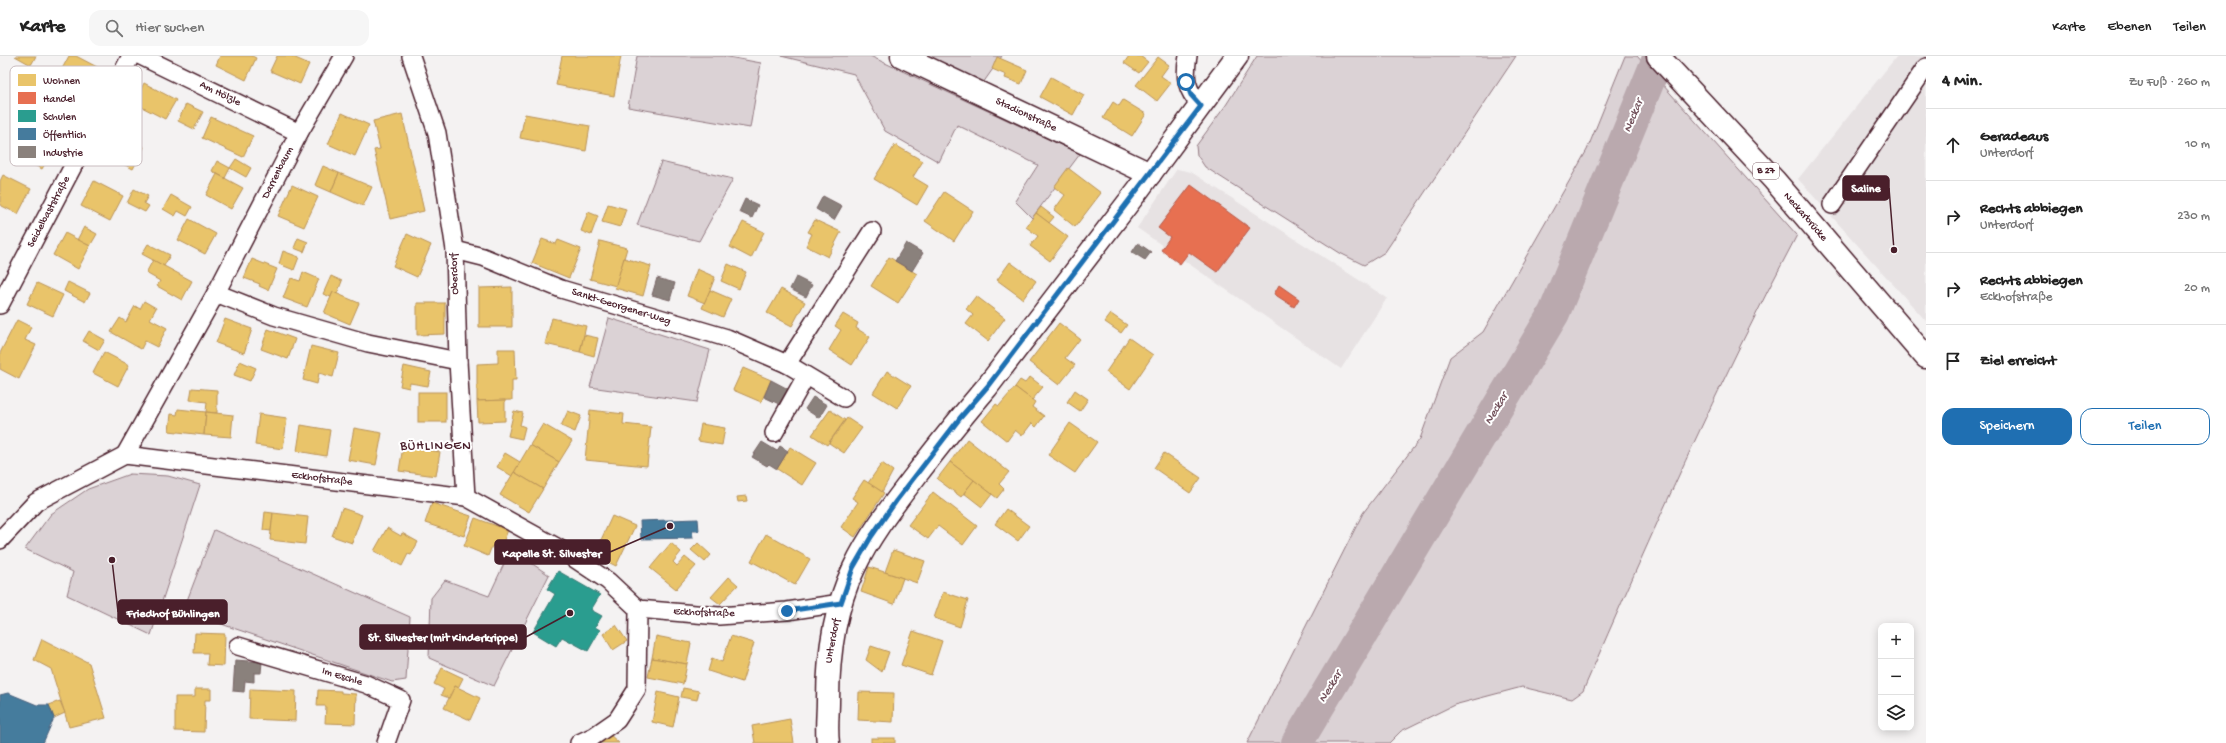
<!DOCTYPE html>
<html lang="de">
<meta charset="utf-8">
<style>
:root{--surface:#fff;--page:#f6f6f6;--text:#222;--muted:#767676;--line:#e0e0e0;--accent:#1f6fb2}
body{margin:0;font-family:"Gochi Hand",sans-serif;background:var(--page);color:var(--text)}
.controls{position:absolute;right:12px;bottom:12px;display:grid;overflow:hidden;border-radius:8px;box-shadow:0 2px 10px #0003}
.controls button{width:36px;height:36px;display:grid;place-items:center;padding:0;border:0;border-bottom:1px solid var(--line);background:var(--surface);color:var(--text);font:20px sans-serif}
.stop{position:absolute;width:12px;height:12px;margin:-9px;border:3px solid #1f6fb2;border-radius:50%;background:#fff}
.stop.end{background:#1f6fb2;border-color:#fff;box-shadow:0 1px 4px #0008}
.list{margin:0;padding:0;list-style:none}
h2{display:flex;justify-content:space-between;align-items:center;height:52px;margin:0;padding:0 16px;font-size:17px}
h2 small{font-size:13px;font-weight:400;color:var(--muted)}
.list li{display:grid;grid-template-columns:26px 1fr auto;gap:12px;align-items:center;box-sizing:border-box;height:72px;padding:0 16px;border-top:1px solid var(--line)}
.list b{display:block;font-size:15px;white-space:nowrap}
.list p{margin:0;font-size:13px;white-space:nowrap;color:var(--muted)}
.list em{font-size:13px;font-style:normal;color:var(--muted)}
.actions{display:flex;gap:8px;padding:12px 16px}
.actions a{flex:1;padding:9px 0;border:1px solid var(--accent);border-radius:12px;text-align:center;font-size:14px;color:var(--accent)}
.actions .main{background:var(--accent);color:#fff}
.icon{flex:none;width:22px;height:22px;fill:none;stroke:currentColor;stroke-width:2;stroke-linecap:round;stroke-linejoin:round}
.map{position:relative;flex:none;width:1926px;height:687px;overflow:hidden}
header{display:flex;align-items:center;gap:24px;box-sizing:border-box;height:56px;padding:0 20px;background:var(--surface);border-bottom:1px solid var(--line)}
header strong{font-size:19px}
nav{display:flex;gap:22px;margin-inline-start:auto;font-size:14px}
.search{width:280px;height:36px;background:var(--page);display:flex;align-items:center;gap:10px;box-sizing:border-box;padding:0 14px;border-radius:12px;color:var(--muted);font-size:15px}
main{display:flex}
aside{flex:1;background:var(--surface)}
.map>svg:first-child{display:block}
.built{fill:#e7e2e3}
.green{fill:#dbd2d5;stroke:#927880}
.homes{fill:#e9c46a;stroke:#b99257}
.shops{fill:#e76f51;stroke:#b85746}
.schools{fill:#2a9d8f;stroke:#347771}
.public{fill:#457b9d;stroke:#465f7b}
.industry{fill:#8a817c;stroke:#776464}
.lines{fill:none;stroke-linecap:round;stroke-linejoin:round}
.river{stroke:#baa9ae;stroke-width:32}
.minor-casing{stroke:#4a1f2b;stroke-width:20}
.tertiary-casing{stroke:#4a1f2b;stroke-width:25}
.primary-casing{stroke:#4a1f2b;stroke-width:25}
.minor{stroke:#fff;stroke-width:17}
.tertiary{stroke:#fff;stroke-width:22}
.primary{stroke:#fff;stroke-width:22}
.route{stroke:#1f6fb2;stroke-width:5}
.labels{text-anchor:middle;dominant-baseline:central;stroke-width:4;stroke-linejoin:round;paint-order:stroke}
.shield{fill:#fff;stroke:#80626b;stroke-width:1}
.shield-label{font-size:10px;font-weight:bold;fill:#4a1f2b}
.street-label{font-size:11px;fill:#4a1f2b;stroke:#fff}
.water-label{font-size:12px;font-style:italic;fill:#714f59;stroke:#fff}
.quarter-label{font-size:13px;letter-spacing:1px;fill:#4a1f2b;stroke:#fff}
.key{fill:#fff;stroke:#c9bcbf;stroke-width:1}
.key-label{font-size:11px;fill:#4a1f2b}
.leader{fill:none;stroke:#4a1f2b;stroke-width:1.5}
.callout-dot{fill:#4a1f2b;stroke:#fff;stroke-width:1.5}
.callout{fill:#4a1f2b;stroke:#4a1f2b;stroke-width:1.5}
.callout-label{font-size:12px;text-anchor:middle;font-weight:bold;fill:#fff}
</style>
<header>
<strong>Karte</strong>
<div class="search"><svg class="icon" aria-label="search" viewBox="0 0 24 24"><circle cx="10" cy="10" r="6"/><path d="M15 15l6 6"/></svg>Hier suchen</div>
<nav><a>Karte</a><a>Ebenen</a><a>Teilen</a></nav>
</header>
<main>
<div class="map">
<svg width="1926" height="687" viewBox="0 0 1926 687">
<rect width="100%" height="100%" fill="#f4f2f2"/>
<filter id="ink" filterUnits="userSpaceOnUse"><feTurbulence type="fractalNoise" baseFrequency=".025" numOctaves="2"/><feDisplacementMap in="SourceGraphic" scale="8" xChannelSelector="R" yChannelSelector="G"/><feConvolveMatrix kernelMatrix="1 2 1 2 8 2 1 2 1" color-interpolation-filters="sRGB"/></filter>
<g filter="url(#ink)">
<g class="built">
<polygon points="1897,0 1926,0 1926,265 1798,123"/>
<polygon points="1177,113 1191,116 1387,242 1341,313 1137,172"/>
</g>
<g class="green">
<polygon points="637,0 723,0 761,7 750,72 628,51"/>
<polygon points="781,0 870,0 1080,98 1032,162 1015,145 1038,109 957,69 939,106 885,75 854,18"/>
<polygon points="928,0 1002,0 983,27"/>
<polygon points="1257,0 1516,0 1385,196 1364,209 1340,197 1205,111 1197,99 1196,90 1226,49"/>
<path d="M1625,0H1637L1797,179C1718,327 1650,481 1583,635L1572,643L1522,631L1454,649L1401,675L1389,687H1247L1363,457L1420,383L1450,301L1483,276L1587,94Z"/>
<polygon points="661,106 733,123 699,185 637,169"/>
<polygon points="609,262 710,294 697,346 590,331"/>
<polygon points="130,418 168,420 200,429 151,579 67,539 73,516 25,493 51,458 88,433"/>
<polygon points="214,474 410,561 406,624 392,626 183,555"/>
<polygon points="515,484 536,495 528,505 549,519 494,630 429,602 431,542 445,524 489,540"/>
</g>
<g class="homes">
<polygon points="15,0 36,0 31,9"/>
<polygon points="69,0 76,0 97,11 84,36 57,22"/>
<polygon points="220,0 252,0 256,2 246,24 216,9"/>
<polygon points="277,0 291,0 309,8 300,28 270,15"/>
<polygon points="562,0 621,0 614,40 556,29"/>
<polygon points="1129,0 1140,0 1148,6 1139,17 1124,7"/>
<polygon points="997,1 1027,14 1021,28 1005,22 1006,19 992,13"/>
<polygon points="1158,1 1169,9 1161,20 1171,27 1157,45 1136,29"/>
<polygon points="1051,21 1084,39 1073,59 1040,41"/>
<polygon points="144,27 176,44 165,63 134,47"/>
<polygon points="1123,44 1146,58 1132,80 1103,62 1113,46 1119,50"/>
<polygon points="186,48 203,56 194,73 178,65"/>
<polygon points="342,57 369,69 355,100 328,88"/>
<polygon points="402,58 424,155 390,163 374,94 380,93 373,65"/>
<polygon points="525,58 590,70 586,95 520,82"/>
<polygon points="211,61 253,80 243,101 202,82"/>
<polygon points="32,68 59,82 42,113 15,99"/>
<polygon points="118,77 144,91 133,113 106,99"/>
<polygon points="895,89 923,105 913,121 928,130 917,149 874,123"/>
<polygon points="236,103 251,112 246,121 230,112"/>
<polygon points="217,105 230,112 225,122 212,115"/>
<polygon points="323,110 339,117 331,136 315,129"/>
<polygon points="1068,112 1101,137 1075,171 1054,154 1065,139 1054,131"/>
<polygon points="339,117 372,131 363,150 331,136"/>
<polygon points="217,118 243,132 231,153 206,139"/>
<polygon points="3,119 31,133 18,158 0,149 0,125"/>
<polygon points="94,125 123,140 110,165 81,150"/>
<polygon points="292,129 318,141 304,171 278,160"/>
<polygon points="134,133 148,140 144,147 149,150 145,156 127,147"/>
<polygon points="944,136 973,155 954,185 925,165"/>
<polygon points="171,139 192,151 187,160 178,155 175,160 163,153"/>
<polygon points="608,148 626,153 620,171 602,166"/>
<polygon points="1041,151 1054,161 1049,167 1036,157"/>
<polygon points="588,156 598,160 591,179 581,175"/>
<polygon points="1036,157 1068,181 1050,205 1030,190 1038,180 1026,171"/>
<polygon points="189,163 216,178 205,198 178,184"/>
<polygon points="815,164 841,176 828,201 806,190 812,178 808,176"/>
<polygon points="743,166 764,176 751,202 730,191"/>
<polygon points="84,171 97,178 90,190 77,184"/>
<polygon points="65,177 90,190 78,213 53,199"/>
<polygon points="407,178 431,189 417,221 393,210"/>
<polygon points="298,182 308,186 304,196 294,192"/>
<polygon points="542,183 556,188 558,184 581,193 569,222 532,207"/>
<polygon points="600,185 627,192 616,230 590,223"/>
<polygon points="148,188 170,199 164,210 142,198"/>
<polygon points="283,195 299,201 294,214 279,208"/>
<polygon points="889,201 917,218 898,247 871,230"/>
<polygon points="624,202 651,210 643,240 615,232"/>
<polygon points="252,203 277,213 268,234 259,230 260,228 244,222"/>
<polygon points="153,204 192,225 182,244 157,230 160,225 146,217"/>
<polygon points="1010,206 1036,225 1023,243 997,224"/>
<polygon points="728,208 746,216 739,233 721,225"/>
<polygon points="697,213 715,221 705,247 687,240"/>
<polygon points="303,216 319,223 307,251 283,242 291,222 300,225"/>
<polygon points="331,220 342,225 337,238 333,236 331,241 323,238"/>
<polygon points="68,226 90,237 85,246 64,235"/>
<polygon points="37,227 63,239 53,260 27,248"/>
<polygon points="512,231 512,271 479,271 479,232"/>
<polygon points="781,233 805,246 792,270 767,257"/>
<polygon points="710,234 731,243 723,261 702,252"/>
<polygon points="333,236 359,247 350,268 324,257"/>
<polygon points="976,240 1005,262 988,285 966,268 973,259 966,253"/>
<polygon points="144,245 156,252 150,263 167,272 157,291 145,285 141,293 111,276 120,262 126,266 135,250 140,253"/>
<polygon points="417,247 445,247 445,278 417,279"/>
<polygon points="843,258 858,267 856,272 870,281 852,309 829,294 841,274 835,270"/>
<polygon points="1111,258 1127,269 1121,277 1105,266"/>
<polygon points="552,262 586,270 580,296 545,288"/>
<polygon points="225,263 252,273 244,297 216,287"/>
<polygon points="17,264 31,271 25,284 36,289 19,323 0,313 0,297"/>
<polygon points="1059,267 1080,283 1065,302 1075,309 1059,329 1029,306"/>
<polygon points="268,273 295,283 288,303 261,293"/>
<polygon points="89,275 105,284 99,294 83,285"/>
<polygon points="584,279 598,282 594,300 580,296"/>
<polygon points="1129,282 1153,299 1130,333 1106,316"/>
<polygon points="311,290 339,297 333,321 319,317 317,328 303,324"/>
<polygon points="498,293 515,293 516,324 512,324 512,344 477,345 477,308 498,307"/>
<polygon points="104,296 129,309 118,330 93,317"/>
<polygon points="240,305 256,312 250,325 234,319"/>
<polygon points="404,310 431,316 428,330 410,327 409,332 400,330"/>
<polygon points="743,312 771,324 761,346 733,334"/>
<polygon points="887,315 911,330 897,352 873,337"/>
<polygon points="1030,321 1043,331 1032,344 1015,331 1020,324 1025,327"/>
<polygon points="1015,331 1035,346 1032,351 1044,360 1036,371 1032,367 1022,380 1015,374 1007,385 982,365 996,348 999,350"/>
<polygon points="192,332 217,334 217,357 206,356 207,346 190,344"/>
<polygon points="1075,334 1088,343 1080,355 1067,346"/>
<rect x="418" y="336" width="28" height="30"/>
<polygon points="505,344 505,365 478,366 477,345"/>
<polygon points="178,353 206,356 204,379 169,375 171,358 177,359"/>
<polygon points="590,354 624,358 623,368 651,371 647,410 585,404"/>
<polygon points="830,354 845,364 827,389 812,379"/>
<polygon points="514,355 523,357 520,369 525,371 522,383 508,380"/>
<polygon points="568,355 581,360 575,376 561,370"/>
<polygon points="206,356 233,359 231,381 204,379"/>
<polygon points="259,358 287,362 283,393 255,389"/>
<polygon points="847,362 862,372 844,397 829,387"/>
<polygon points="1070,367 1097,386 1075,417 1048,399"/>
<polygon points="543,368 572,385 559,406 530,389"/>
<polygon points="701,368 725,372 722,389 698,385"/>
<polygon points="301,369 330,374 326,400 297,395"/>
<polygon points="354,372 382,377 376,409 348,404"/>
<polygon points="967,383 1009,416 999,428 1004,433 997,442 950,406"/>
<polygon points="530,389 559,406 543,433 514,416"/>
<polygon points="403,390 440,396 436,420 399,415"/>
<polygon points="790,391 816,407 802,429 777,413"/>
<polygon points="505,397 520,406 512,420 497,411"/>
<polygon points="1164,397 1201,422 1190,437 1154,412"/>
<polygon points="950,406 974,424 961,441 937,423"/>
<polygon points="882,407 893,415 882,436 868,427"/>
<polygon points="514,416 543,433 529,456 500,439"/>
<polygon points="864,424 884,437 855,481 841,471 858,446 852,442"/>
<polygon points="974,424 992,438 982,451 964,437"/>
<polygon points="933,436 977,470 963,489 938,470 928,483 908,469"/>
<polygon points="746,440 747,445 738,446 737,441"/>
<polygon points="432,447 471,460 464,480 425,467"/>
<polygon points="342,452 362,459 352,487 332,480"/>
<polygon points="1006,453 1029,470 1018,485 995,468"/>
<polygon points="265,456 273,457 271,475 263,474"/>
<polygon points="273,457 308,461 305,488 270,484"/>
<polygon points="612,460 635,470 616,510 594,499"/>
<polygon points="475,462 508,474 500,494 492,490 488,500 464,490"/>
<polygon points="387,472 401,480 402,477 418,486 411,499 408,498 402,510 374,495"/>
<polygon points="766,478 810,503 795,529 751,505"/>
<polygon points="671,487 681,496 673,506 677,510 685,501 696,510 676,533 650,512"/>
<polygon points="698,487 711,499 705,506 691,494"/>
<polygon points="893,494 925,505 917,527 885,516"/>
<polygon points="869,511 903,522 894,548 861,536"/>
<polygon points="729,521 738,529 720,548 711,541"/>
<polygon points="943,536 968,544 960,571 934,562"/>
<polygon points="616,569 627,585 613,594 603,578"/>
<polygon points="913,575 942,585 931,619 901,609"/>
<polygon points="195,577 225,578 224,610 207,609 208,597 194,597"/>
<polygon points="656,580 691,587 687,608 652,602"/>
<polygon points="731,580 754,587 742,626 708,615 712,602 722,606"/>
<polygon points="42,583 89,607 106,662 69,671 51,613 34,604"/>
<polygon points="871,590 889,596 882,616 866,604"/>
<polygon points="652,602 687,608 683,628 648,621"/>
<polygon points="442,612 463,622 458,632 455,630 449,642 441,639 444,633 434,628"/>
<polygon points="455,630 480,642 470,664 444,652"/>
<polygon points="683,632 699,635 697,644 681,641"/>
<polygon points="195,633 211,633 211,644 205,644 204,676 175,675 175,641 195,641"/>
<polygon points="250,633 296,635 295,665 249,663"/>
<polygon points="318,634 341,635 341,637 356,638 355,668 325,667 326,650 317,650"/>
<polygon points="658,636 679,641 673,671 652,666"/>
<polygon points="859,636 894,637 893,666 858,664"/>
<polygon points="60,645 65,657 54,662 49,649"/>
<polygon points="790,663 794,687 755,687 752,670"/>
<polygon points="609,678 619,687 601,687"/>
<rect x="871" y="682" width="24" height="5"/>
</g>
<g class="shops">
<polygon points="1191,129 1250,172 1217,216 1189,196 1180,208 1161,194 1170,181 1158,172"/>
<polygon points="1279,229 1299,243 1294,251 1274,238"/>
</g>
<polygon class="schools" points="558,515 600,539 591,554 602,560 595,571 600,574 588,595 562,581 556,590 533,576 555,538 547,533"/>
<g class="public">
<polygon points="698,463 699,475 692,475 693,482 641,483 640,465"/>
<polygon points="8,637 37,649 49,649 54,662 43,687 0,687 0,639"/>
</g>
<g class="industry">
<polygon points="823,140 842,150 834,164 816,153"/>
<polygon points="745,143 758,149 752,162 739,156"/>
<polygon points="906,187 923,197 912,215 895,205"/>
<polygon points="1138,187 1151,196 1145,204 1132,196"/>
<polygon points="796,221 812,229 806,241 790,233"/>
<polygon points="657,222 675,227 670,244 652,239"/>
<polygon points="771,324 788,333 779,348 764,341"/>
<polygon points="813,341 827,349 819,362 805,353"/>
<polygon points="762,386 777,395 780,390 788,395 777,413 769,408 767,410 752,401"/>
<polygon points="235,604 262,606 261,617 254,617 254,626 245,625 244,636 233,635"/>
</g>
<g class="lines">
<polyline class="river" points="1297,687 1554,257 1659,0"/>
<defs>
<g id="minor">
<polyline points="141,0 299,77"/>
<polyline points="411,0 437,77 455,194 458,305 466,441"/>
<path d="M1188,0C1184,21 1186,34 1201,50"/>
<polyline points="1832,149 1926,11"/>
<polyline points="455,194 483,201 561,233 727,282 787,308 844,342"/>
<polyline points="216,237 274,260 368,287 458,305"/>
<polyline points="0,249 131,0"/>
<polyline points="787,308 872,175"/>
<polyline points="774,377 806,320"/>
<polyline points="125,399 216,237 299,77 344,0"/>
<polyline points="0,484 36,446 125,399 466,441 560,493 608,525 638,553 719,560 787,555 841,547"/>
<polyline points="238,590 366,628 401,644 386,687"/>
<polyline points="579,687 594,680 617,664 637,633 638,553"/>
</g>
<g id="tertiary">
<polyline points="902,0 1150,118"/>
<path d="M828,687C826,673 828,658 828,645C828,600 834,553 854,512C870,478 894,448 916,419C939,389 962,360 987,331L1138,134L1237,0"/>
</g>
<polyline id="primary" points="1658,0 1774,124 1926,301"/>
</defs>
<use href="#minor" class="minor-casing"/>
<use href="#tertiary" class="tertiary-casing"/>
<use href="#primary" class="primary-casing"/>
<use href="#minor" class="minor"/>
<use href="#tertiary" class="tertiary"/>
<use href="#primary" class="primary"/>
</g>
</g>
<g class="lines" filter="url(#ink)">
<polyline class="route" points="787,555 841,547 853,512 871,481 896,445 960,362 987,331 1201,50 1191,39 1186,26"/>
</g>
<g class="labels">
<rect class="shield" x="1753" y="107" width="26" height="16" rx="3"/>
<g class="shield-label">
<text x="1766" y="115">B 27</text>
</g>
<g class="street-label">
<text transform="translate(220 38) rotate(26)">Am Hölzle</text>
<text transform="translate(1026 59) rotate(25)">Stadionstraße</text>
<text transform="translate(278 117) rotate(-63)">Darrenbaum</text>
<text transform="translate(49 156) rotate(-62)">Seidelbaststraße</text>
<text transform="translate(1805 161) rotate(49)">Neckarbrücke</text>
<text transform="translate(455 218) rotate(-92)">Oberdorf</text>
<text transform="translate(621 251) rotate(17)">Sankt-Georgener-Weg</text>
<text transform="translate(322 423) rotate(7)">Eckhofstraße</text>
<text transform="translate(704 557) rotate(2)">Eckhofstraße</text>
<text transform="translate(833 585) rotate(-79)">Unterdorf</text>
<text transform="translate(342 621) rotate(17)">Im Eschle</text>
</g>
<g class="water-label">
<text transform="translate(1634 60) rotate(-68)">Neckar</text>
<text transform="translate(1497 353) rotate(-59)">Neckar</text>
<text transform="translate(1331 631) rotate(-59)">Neckar</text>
</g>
<g class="quarter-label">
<text x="436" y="390">BÜHLINGEN</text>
</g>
</g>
<rect x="10" y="10" width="132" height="100" rx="6" class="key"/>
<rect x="18" y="18" width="18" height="12" fill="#e9c46a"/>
<rect x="18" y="36" width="18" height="12" fill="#e76f51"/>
<rect x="18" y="54" width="18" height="12" fill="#2a9d8f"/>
<rect x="18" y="72" width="18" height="12" fill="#457b9d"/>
<rect x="18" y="90" width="18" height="12" fill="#8a817c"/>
<g class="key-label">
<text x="43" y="28">Wohnen</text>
<text x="43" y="46">Handel</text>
<text x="43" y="64">Schulen</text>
<text x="43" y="82">Öffentlich</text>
<text x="43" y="100">Industrie</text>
</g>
<path class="leader" d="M1894 194L1889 132M670 470L610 496M112 504L118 556M570 557L526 581"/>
<g class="callout-dot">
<circle cx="1894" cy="194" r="4"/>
<circle cx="670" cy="470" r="4"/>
<circle cx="112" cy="504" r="4"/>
<circle cx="570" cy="557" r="4"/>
</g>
<g class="callout">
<rect x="1843" y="120" width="46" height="24" rx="4"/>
<rect x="495" y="484" width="115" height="24" rx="4"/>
<rect x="118" y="544" width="109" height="24" rx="4"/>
<rect x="360" y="569" width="166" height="24" rx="4"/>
</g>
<g class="callout-label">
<text x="1866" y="136">Saline</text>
<text x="552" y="501">Kapelle St. Silvester</text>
<text x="173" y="561">Friedhof Bühlingen</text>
<text x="443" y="585">St. Silvester (mit Kinderkrippe)</text>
</g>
</svg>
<div class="controls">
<button>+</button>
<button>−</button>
<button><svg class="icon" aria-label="layers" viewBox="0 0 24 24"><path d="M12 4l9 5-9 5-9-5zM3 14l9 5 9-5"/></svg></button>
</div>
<div class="stop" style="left:1186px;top:26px"></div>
<div class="stop end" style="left:787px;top:555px"></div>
</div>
<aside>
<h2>4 Min.<small>Zu Fuß · 260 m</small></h2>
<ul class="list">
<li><svg class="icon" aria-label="ahead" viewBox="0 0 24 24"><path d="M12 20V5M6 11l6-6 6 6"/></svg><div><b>Geradeaus</b><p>Unterdorf</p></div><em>10 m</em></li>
<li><svg class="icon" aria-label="right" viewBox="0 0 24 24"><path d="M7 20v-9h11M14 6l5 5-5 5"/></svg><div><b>Rechts abbiegen</b><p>Unterdorf</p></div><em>230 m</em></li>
<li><svg class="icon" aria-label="right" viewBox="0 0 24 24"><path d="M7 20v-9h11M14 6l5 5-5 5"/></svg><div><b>Rechts abbiegen</b><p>Eckhofstraße</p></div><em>20 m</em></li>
<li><svg class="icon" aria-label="arrive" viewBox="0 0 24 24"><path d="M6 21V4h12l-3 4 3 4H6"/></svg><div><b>Ziel erreicht</b></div></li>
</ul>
<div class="actions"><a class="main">Speichern</a><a>Teilen</a></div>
</aside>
</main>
